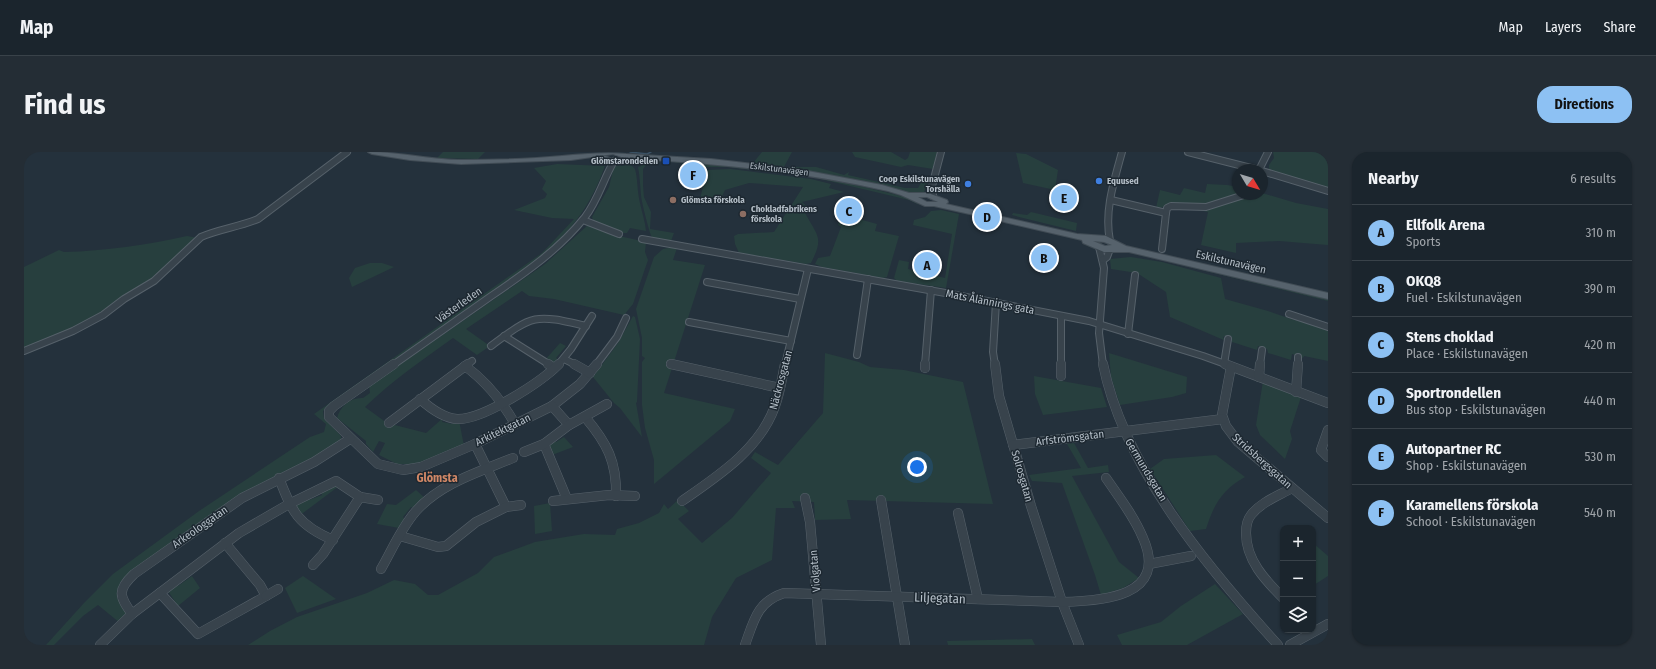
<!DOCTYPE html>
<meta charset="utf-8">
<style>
:root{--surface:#1b252d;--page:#242d35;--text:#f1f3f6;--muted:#a0a5aa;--line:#394249;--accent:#8dc1f3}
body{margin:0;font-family:"Fira Sans Condensed",sans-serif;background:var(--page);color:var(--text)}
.controls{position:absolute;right:12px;bottom:12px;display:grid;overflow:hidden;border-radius:8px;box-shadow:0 1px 3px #0004}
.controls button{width:36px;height:36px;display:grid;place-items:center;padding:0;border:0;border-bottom:1px solid var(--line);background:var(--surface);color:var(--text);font:20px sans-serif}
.compass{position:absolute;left:1208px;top:12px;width:36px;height:36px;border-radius:50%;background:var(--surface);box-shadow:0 1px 3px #0004;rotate:128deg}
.you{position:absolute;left:893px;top:315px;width:14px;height:14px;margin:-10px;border:3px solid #fff;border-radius:50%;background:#1a73e8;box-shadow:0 0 0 6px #1a73e833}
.badge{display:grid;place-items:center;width:26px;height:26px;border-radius:50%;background:var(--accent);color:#111;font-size:13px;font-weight:700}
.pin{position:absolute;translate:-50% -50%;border:2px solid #fff;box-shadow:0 1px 4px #0006}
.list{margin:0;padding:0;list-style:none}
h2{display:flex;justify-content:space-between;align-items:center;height:52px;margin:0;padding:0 16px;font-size:17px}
h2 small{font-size:13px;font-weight:400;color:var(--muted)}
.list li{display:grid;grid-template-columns:26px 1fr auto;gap:12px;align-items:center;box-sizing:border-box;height:56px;padding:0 16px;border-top:1px solid var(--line)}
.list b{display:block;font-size:15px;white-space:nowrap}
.list p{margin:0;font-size:13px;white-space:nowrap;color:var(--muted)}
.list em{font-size:13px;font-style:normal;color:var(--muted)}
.icon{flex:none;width:22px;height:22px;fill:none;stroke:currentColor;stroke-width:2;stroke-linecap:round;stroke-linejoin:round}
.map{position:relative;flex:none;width:1304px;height:493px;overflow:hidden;border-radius:16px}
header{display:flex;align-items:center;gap:24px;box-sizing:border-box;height:56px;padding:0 20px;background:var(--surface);border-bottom:1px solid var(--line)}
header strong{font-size:19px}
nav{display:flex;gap:22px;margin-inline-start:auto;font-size:14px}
.intro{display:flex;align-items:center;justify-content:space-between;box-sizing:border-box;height:96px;padding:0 24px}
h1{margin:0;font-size:28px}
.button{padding:10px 18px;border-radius:16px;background:var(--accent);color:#111;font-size:14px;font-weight:700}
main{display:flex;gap:24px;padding:0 24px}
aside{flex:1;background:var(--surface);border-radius:16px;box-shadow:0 1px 3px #0004}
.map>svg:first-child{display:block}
.green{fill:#273f3e}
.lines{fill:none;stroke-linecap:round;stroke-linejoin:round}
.stream{stroke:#3a5164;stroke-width:1.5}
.minor-far1-casing{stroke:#56616a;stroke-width:8}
.minor-casing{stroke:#56616a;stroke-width:10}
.major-casing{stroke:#414c55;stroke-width:2}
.minor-far1{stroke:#38434c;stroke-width:6}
.minor{stroke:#38434c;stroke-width:9}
.major{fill:#56626c;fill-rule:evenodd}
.transit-dot{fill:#1a4fb4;stroke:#1d2831;stroke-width:1.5}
.shop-dot{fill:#3f7fe0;stroke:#1d2831;stroke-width:1.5}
.education-dot{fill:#8d6e63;stroke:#1d2831;stroke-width:1.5}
.labels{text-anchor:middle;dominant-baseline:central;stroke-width:3;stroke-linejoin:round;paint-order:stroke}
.far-poi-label{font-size:9px;font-weight:bold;fill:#b4bec7;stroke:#1d2831;text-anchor:start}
.far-street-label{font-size:9px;fill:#b4bec7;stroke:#1d2831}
.street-label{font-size:11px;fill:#b4bec7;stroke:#1d2831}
.neighbourhood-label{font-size:12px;font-weight:bold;fill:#d08766;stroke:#1d2831}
.near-street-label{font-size:13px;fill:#b4bec7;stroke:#1d2831}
</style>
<header>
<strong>Map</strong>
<nav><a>Map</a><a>Layers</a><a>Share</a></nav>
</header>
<div class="intro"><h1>Find us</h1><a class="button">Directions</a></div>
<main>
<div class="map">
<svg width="1304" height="493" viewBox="0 0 1304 493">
<rect width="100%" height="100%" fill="#24313c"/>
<g class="green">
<polygon points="419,0 461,0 454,7 413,6"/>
<polygon points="738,0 768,0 760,15 792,15 820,23 825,20 824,23 881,36 894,36 898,29 894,28 900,26 905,28 900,40 891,42 883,41 813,24 729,11"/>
<polygon points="828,0 867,0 881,8 884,6 886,0 913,0 909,17 884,13 877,15 831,5"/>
<polygon points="1249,0 1304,0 1304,38 1245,19 1245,13 1250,6"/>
<polygon points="992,1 1002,2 1034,18 1031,38 999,31"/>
<polygon points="649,10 662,10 727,16 807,27 878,44 886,46 895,53 885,48 784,24 702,15 682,15"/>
<path d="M617,11H624L619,17V33L620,45L627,60L626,77L650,81L647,89C641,88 633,88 628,85C626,84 617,48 617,43C616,34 616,25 614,15L617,14Z"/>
<path d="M533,12L581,14C564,60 546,79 511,111L299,259L300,266L317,284V290L300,301L244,328L95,434L93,446L103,459L101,466L96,471L74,453L59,464L30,493H22L60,451L89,422L175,359L286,285L300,280L302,272L290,262L518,101L550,67L528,66L490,58L521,46L523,42L518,37L522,29L510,16Z"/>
<path d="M607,13L611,17C614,28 613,40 616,51C618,61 621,69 622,79L606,76L603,81H597L595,84L622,90L621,100L624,108L609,152L600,163L530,147L505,144L498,139L442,177L466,194L453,203L429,186C398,208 368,229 341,255L363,271L402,281L419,266L418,270L429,272L431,268H435L440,294L396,312H373L355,303L361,291L355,289L349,300L342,292V289L313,266C316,254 327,245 339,246L346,241L345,234L521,112L564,73L574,71L569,68L568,65L585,35L590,14Z"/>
<path d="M707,17L787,27L807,32L805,36L820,40L778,50L785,56L781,61C794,85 800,85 787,111L782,112L715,101L711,92L710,84L714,82L750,80L779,35L725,31L701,38L695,51L676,47L683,18Z"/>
<polygon points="1183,32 1203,33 1214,35 1214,42 1238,41 1272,51 1304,57 1304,93 1255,89 1212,91 1212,101 1177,93 1184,60 1153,54 1132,56 1136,38 1156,43 1160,36 1181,41"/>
<polygon points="935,50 988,63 989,61 1003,63 1007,60 1053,71 1052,79"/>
<polygon points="917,58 935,62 922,136 873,129 870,126 875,108 885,110 884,117 921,126 928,82 889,73 890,68 901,65 907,59"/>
<polygon points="820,63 853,72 851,79 875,84 863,125 859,126 798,115 791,112 794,106 806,104 817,75 814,73 816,66 818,67"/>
<path d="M163,84L174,86C142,116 109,145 70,166C48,178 24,187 0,195V115L35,98L40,100C82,99 122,93 163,84Z"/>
<polygon points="649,95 653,96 649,108 681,113 640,241 711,257 706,269 630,332 630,308 621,276 618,253 618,210 621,206 618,204 618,186 612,157 630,105 639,97"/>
<polygon points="1107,105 1138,110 1197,126 1201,147 1244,159 1270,168 1281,169 1304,177 1304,209 1280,204 1279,206 1268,202 1267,208 1244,201 1243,197 1234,194 1233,198 1208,190 1208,185 1202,184 1199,185 1202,189 1146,165 1142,140 1113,121 1087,117 1086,107"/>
<polygon points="1142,109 1304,147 1304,149"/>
<polygon points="346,111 358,111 370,115 328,135 325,126 331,116"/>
<polygon points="609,164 611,165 616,187 613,250 612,251 618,285 596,256 590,251 569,225 594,191"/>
<polygon points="536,191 542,194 532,206 535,208 529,211 521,208"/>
<polygon points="801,201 835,210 846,215 880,218 939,230 969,352 823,348 827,367 791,368 790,350 768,349 771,356 752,356 748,408 712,426 688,465 680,493 224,493 246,479 273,465 343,441 370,428 391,432 404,443 414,443 454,421 470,405 511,390 560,382 591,383 593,377 615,371 635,361 640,352 644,357 654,348 665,359 654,367 678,391 708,366 747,321 727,306 731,300 754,313 799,261"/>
<polygon points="1085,201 1163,225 1162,241 1148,245 1096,253 1087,225"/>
<polygon points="1010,224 1077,236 1083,255 1019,263 1011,242"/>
<polygon points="1239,229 1277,245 1266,279 1268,287 1261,307 1236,283 1232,273"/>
<polygon points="540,285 549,295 528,303 525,293 529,288 532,290"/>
<polygon points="1050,291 1064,316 1084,313 1085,320 1048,324 1095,410 1115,426 1099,436 1077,443 1071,423 1038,331 1008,329 1005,323 1057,316 1043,292"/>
<path d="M1192,303L1221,325C1198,338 1190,352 1182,377L1166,379L1126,317L1140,307Z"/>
<polygon points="310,333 315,334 275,364 271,354 284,345 285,348 298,343 297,338"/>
<polygon points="392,338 402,347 391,357 387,355 379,365 382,368 375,376 353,372 363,352 372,353"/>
<polygon points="526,351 528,379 511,382 510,354"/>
<polygon points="1289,391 1304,404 1304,424 1290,433"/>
<polygon points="168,424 176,436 154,454 144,439 152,431 154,434"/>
<polygon points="279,424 312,447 273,461 261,436"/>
<polygon points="1191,432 1219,462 1163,493 1098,493 1093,483 1137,470 1157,454"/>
<polygon points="1008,487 1011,493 924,493 923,489"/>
</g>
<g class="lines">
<polyline class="stream" points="606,0 623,2 627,0"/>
<defs>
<g id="minor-far1">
<polyline points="1164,0 1235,18"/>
<polyline points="1235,18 1244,0"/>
<polyline points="1238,19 1304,39"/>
<polyline points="909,44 908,34 917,0"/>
<polyline points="1087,48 1142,61 1138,97"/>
<polyline points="1142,61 1143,56 1147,54 1182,55 1223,42"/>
<polyline points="559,68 595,82"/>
<polyline points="618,87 927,142 1065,169 1179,204 1204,213"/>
<path d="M1086,89C1080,59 1090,29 1098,0"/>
<polyline points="1075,95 1080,116 1075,181 1079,213"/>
<polyline points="1079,108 1083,105 1086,97"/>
<polyline points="683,130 776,147"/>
<polyline points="1265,162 1304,175"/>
<polyline points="1037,164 1037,213"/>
<polyline points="665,170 767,189"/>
<polyline points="1104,182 1111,123"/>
<polyline points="480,184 526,213"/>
<path d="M467,194C510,162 510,162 562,174"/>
<path d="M0,199L49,179L79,163L100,147L130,129L177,85C195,77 215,75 234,67L323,0"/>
<polyline points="833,203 844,127"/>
<polyline points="540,207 552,213"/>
<polyline points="646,212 652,213"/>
<polyline points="1200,212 1204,187"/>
<path d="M369,213C400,191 432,169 463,147C498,123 534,99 561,65C574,48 579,28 590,9"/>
<polyline points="442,213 448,209"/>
<polyline points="534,213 547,197 568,164"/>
<polyline points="572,213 593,185 602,166"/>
<polyline points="761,213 784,117"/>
<polyline points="901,213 907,138"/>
<polyline points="971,213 969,200 972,150"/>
<polyline points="1236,213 1238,198"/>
<polyline points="1274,213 1274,205"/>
</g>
<g id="minor">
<polyline points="370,212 310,254 305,259 305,265 354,312 379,318 397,315 451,292 528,254 556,232 573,212"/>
<polyline points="524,212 530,216"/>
<polyline points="550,212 566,221"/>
<polyline points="647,212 756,236"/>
<polyline points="971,212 975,244 1007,354 1038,450 1055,493"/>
<polyline points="1037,212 1037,224"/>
<path d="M1079,212C1100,316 1184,416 1254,493"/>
<polyline points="1201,212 1304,251"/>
<path d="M441,214C463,230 478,249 491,272"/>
<polyline points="1207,215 1198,263 1202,274 1214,290 1304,366"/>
<polyline points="901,216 901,212"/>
<polyline points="1235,225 1236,212"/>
<polyline points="1272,240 1274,212"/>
<path d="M396,247C406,256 419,266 433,267C459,268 517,230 535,212"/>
<polyline points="528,254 545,273"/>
<path d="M561,265C583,291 593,310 592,344"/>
<polyline points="365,271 444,212"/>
<polyline points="1304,278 1297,298 1304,305"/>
<polyline points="451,292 482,355"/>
<polyline points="520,292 543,347"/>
<polyline points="989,293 1199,267"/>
<polyline points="500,300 520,292 545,273 583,252"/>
<path d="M255,326C268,360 274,373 309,388"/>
<polyline points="336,345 354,348"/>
<polyline points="781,346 786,370 797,493"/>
<polyline points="857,348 881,493"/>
<polyline points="529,349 585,343 611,344"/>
<path d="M658,349C694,324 736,297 751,254C756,241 758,226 761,212"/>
<polyline points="934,361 954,447"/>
<polyline points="376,384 414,395 422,394 452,370 482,355 497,353"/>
<polyline points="1125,412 1167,404"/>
<path d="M357,417C368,398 377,376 392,359C417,331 455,320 489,306"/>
<polyline points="136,441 174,482 242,444 236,433 201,391"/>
<polyline points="242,444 254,437"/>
<path d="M1259,446C1241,428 1222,408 1222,381C1222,375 1223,368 1227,363C1237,350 1254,344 1268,336"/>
<path d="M108,462C95,444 93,438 110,422L218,346L290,310L326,287"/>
<polyline points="76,493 108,462 215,381 265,352 312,329 336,345 299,402 289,413"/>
<path d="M721,493C730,468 733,450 760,441L1038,450C1078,449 1145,445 1119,386C1110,364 1095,345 1082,326"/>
<polyline points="1266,493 1304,472"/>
</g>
<path id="major" d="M344,0C376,0 407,8 438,8C470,8 507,7 538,4C558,2 582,0 602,2L687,7L773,17L858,33L885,41H904L923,48L924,50L922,52L1053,82L1082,84L1102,94L1304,141V147L1105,100H1080L1059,91L1058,88L959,65L910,54H901L877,43L864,39C778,20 695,11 607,7V10H604L587,11L577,6L581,4L588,7L600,6L589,2L547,8L437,12L386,8L348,2ZM894,45H903L914,50H903ZM1069,89L1080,90L1088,93L1081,94Z"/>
</defs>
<use href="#minor-far1" class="minor-far1-casing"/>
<use href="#minor" class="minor-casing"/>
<use href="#major" class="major-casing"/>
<use href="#minor-far1" class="minor-far1"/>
<use href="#minor" class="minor"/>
<use href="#major" class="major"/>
</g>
<rect class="transit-dot" x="638" y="5" width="8" height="8" rx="2"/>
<g class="shop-dot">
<circle cx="1075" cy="29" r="4"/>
<circle cx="944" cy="32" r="4"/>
</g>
<g class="education-dot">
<circle cx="649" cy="48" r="4"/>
<circle cx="719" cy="62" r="4"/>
</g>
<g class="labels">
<g class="far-poi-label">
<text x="634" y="9" text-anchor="end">Glömstarondellen</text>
<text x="936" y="27" text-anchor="end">Coop Eskilstunavägen<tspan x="936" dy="10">Torshälla</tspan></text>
<text x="1083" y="29">Equused</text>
<text x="657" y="48">Glömsta förskola</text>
<text x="727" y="57">Chokladfabrikens<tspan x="727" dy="10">förskola</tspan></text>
</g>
<g class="far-street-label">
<text transform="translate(755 17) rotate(7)">Eskilstunavägen</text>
</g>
<g class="street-label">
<text transform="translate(1207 110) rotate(13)">Eskilstunavägen</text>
<text transform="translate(966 150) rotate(11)">Mats Ålännings gata</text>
<text transform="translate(435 153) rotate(-35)">Västerleden</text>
<text transform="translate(757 228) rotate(-75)">Näckrosgatan</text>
<text transform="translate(479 278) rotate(-26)">Arkitektgatan</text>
<text transform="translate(1046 286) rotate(-7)">Arfströmsgatan</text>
<text transform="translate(1238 309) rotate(42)">Stridsbergsgatan</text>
<text transform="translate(1122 318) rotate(59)">Germundsgatan</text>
<text transform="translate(998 324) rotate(74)">Solrosgatan</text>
<text transform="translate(176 375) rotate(-35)">Arkeologgatan</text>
<text transform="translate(791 419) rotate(-95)">Violgatan</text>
</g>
<g class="neighbourhood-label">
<text x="413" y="326">Glömsta</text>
</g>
<g class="near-street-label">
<text transform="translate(916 446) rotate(2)">Liljegatan</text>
</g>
</g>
</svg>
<div class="controls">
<button>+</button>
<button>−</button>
<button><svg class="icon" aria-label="layers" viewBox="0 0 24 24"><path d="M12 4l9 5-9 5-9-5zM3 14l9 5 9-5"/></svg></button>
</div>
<svg class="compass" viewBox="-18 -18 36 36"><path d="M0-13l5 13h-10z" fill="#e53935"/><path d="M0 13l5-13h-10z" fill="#a0a5aa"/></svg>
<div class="you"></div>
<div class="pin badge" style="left:903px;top:113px">A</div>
<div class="pin badge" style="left:1020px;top:106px">B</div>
<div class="pin badge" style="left:825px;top:59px">C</div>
<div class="pin badge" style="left:963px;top:65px">D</div>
<div class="pin badge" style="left:1040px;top:46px">E</div>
<div class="pin badge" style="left:669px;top:23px">F</div>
</div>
<aside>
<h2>Nearby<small>6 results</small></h2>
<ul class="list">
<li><span class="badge">A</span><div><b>Ellfolk Arena</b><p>Sports</p></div><em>310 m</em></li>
<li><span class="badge">B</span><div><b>OKQ8</b><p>Fuel · Eskilstunavägen</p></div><em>390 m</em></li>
<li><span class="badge">C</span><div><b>Stens choklad</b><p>Place · Eskilstunavägen</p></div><em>420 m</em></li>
<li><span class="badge">D</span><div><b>Sportrondellen</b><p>Bus stop · Eskilstunavägen</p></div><em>440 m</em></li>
<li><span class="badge">E</span><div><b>Autopartner RC</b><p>Shop · Eskilstunavägen</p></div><em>530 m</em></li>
<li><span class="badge">F</span><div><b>Karamellens förskola</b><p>School · Eskilstunavägen</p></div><em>540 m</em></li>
</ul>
</aside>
</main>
